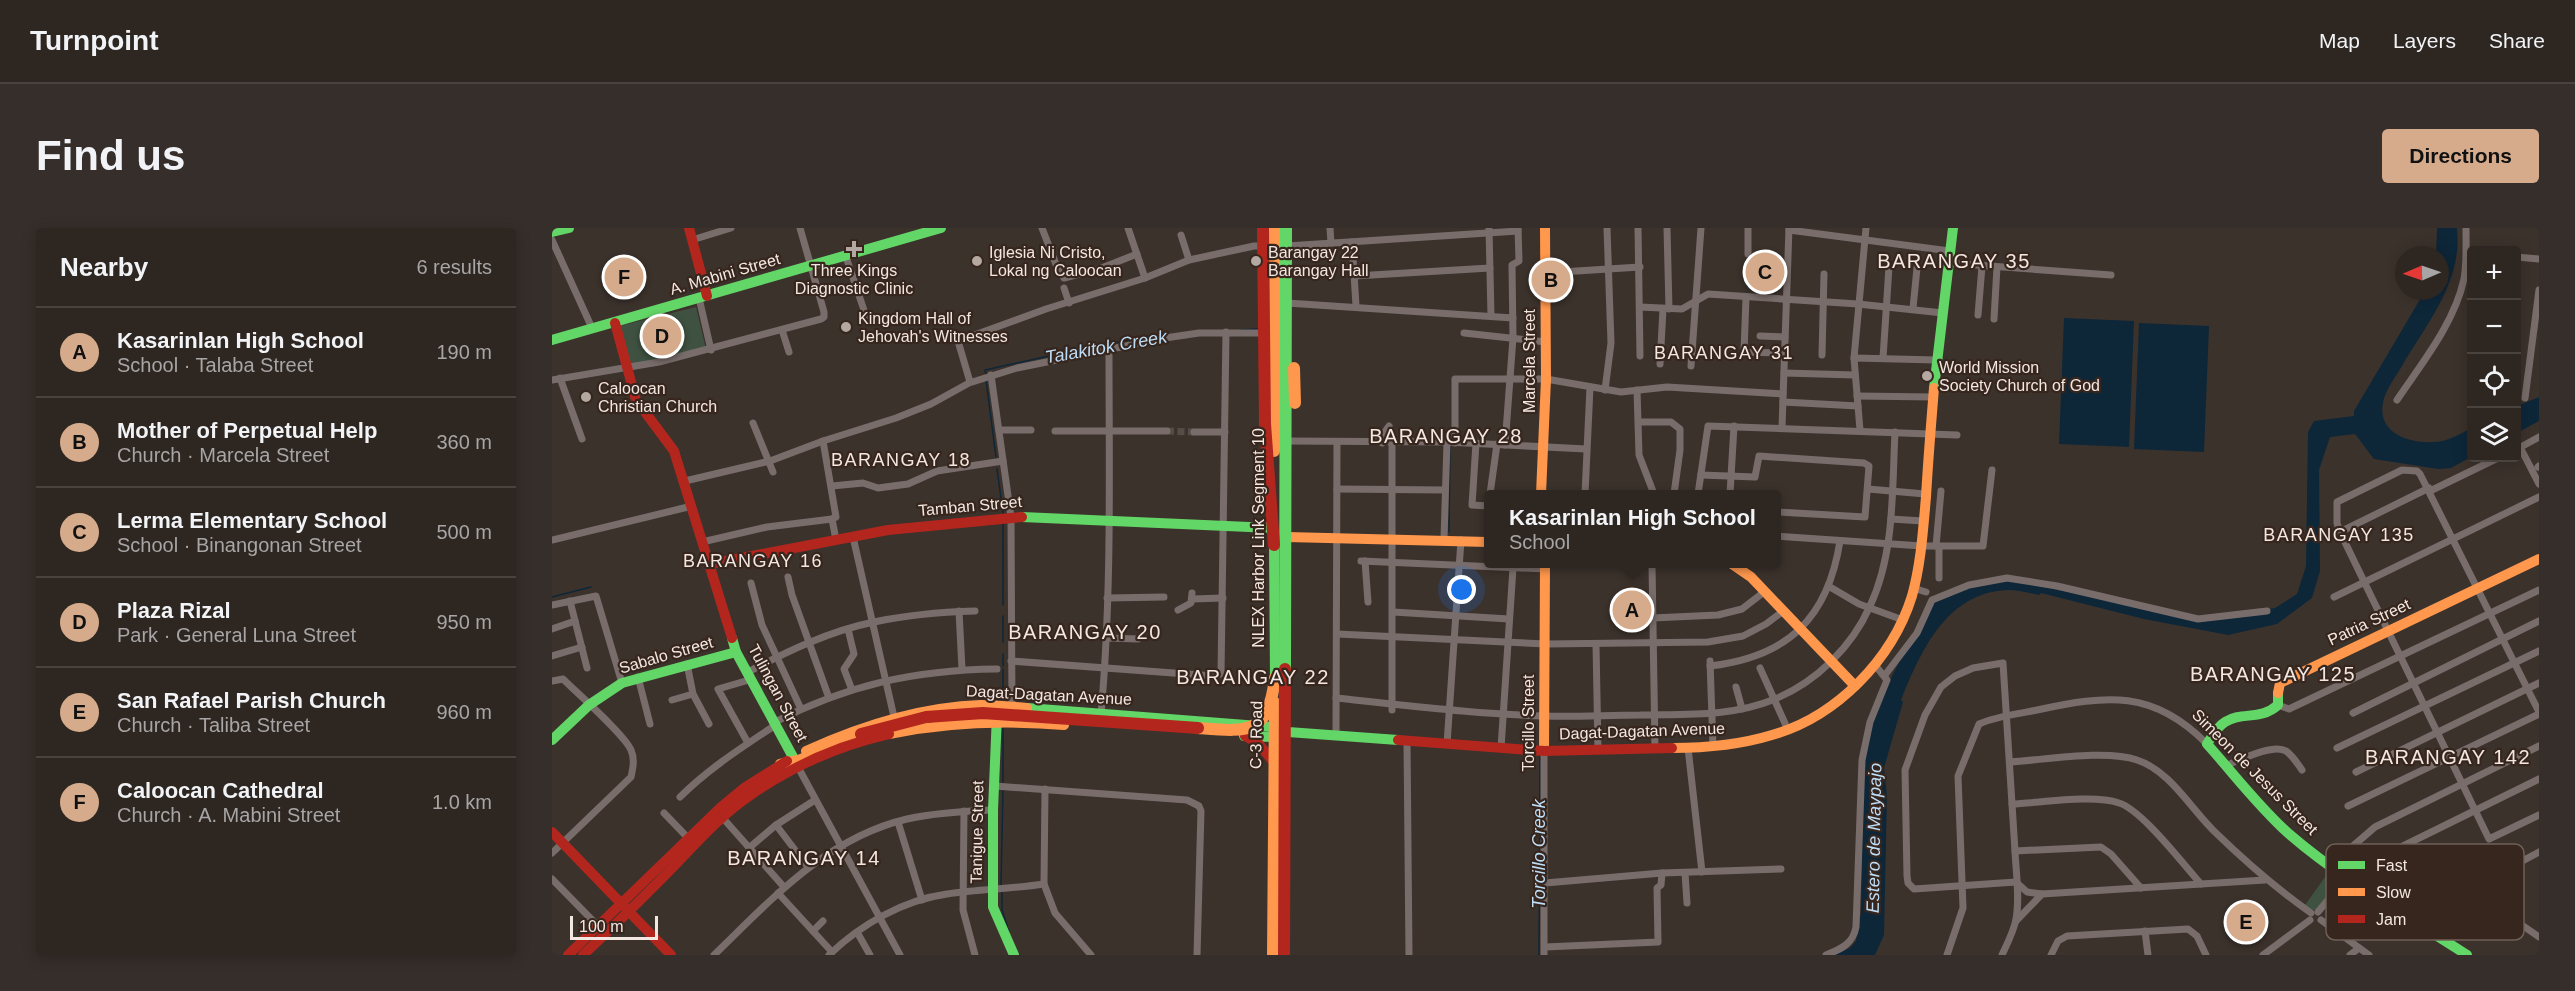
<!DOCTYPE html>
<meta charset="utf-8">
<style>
:root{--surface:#2d2621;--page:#352e2a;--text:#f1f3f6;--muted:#a7a5a5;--line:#48433f;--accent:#d6ab8b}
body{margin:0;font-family:Helvetica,sans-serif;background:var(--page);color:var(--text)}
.controls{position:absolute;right:18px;top:18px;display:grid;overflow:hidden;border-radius:6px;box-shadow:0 3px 15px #0003}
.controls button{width:54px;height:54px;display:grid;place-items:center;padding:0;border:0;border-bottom:2px solid var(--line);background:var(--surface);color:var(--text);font:30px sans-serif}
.compass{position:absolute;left:1843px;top:18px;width:54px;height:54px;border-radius:50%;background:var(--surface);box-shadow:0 3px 15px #0003;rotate:268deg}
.scale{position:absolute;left:18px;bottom:15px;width:88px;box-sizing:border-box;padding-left:6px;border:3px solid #f3e7e1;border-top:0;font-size:16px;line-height:21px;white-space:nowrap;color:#f3e7e1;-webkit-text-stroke:4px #37261d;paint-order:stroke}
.you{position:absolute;left:910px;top:362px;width:21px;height:21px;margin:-15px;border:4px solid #fff;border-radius:50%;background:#1a73e8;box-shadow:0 0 0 9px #1a73e833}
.badge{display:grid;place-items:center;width:39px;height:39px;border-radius:50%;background:var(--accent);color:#111;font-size:20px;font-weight:700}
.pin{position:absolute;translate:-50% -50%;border:3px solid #fff;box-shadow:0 2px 6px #0006}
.popup{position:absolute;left:932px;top:262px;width:297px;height:78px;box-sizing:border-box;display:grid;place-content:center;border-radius:6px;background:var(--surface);filter:drop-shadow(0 2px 4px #0005);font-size:20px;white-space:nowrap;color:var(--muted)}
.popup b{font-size:22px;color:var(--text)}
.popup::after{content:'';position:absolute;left:50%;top:100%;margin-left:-12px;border:12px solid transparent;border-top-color:var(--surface)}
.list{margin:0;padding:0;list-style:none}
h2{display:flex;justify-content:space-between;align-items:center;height:78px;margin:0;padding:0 24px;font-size:26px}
h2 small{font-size:20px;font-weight:400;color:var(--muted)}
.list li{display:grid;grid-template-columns:39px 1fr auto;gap:18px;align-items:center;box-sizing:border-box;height:90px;padding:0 24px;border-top:2px solid var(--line)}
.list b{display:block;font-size:22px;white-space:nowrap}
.list p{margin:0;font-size:20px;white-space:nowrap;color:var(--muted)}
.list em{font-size:20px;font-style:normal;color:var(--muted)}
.icon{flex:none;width:33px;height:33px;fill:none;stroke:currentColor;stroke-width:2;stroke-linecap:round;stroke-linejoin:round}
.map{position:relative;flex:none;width:1987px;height:727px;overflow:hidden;border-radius:6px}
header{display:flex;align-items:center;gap:36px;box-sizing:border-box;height:84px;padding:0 30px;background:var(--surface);border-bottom:2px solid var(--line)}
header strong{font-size:28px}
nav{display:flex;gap:33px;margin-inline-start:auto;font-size:21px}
.intro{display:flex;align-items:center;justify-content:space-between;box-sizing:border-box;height:144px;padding:0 36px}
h1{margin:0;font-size:42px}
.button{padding:15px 27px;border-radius:6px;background:var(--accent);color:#111;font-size:21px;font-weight:700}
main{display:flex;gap:36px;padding:0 36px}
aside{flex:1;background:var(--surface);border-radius:6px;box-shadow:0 3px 15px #0003}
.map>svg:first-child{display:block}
.green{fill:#3f5241}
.water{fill:#0d2739}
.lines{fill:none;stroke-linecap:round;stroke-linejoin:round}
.stream{stroke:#0d2739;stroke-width:1.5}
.street-tunnel{stroke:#574d47;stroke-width:7;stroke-dasharray:7 3.5;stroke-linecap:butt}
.street{stroke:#796d6b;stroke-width:7}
.fast{stroke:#63d668;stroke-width:10}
.slow{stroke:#ff974d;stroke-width:10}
.jam{stroke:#b3261e;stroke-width:10}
.fast-bridge{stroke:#63d668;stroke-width:12}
.slow-bridge{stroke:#ff974d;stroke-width:12}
.jam-bridge{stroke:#b3261e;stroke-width:12}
.poi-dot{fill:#b3a8a2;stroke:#37261d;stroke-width:2}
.labels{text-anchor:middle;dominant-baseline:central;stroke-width:4.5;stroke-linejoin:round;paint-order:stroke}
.poi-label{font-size:16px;fill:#f3e7e1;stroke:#37261d;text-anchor:start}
.street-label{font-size:16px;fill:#f3e7e1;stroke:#37261d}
.water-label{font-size:18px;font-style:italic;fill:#bedef8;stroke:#37261d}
.neighbourhood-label{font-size:18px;letter-spacing:1.5px;fill:#f3e7e1;stroke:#37261d}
.quarter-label{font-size:20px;letter-spacing:1.5px;fill:#f3e7e1;stroke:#37261d}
.key{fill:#37261d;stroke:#6f6058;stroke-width:1.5}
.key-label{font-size:16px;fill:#f3e7e1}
</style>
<header>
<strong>Turnpoint</strong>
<nav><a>Map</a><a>Layers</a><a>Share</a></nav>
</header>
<div class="intro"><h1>Find us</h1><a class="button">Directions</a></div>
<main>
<aside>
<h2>Nearby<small>6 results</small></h2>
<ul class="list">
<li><span class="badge">A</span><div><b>Kasarinlan High School</b><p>School · Talaba Street</p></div><em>190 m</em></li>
<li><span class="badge">B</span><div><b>Mother of Perpetual Help</b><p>Church · Marcela Street</p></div><em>360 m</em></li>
<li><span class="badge">C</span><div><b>Lerma Elementary School</b><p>School · Binangonan Street</p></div><em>500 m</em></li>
<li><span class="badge">D</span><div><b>Plaza Rizal</b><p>Park · General Luna Street</p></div><em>950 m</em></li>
<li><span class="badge">E</span><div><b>San Rafael Parish Church</b><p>Church · Taliba Street</p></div><em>960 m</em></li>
<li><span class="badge">F</span><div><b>Caloocan Cathedral</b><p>Church · A. Mabini Street</p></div><em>1.0 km</em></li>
</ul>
</aside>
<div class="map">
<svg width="1987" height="727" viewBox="0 0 1987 727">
<rect width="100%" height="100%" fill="#3c322c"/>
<g class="green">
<polygon points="144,79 153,117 151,122 76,138 67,98"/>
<polygon points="1776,645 1788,655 1766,682 1758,682 1753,677"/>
</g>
<g class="water">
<path d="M1885,0H1905C1911,53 1875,95 1850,138C1843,150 1833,162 1831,175C1824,210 1869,219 1894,212C1903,209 1911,205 1919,200V229L1899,240L1886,241L1822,231L1803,206L1778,209L1767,242L1768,343L1760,370L1725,396L1676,407L1592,391L1489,365L1487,367C1477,365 1466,362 1455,362C1394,365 1369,423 1349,472L1351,474L1332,540L1335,568L1332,707L1323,727H1281L1298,720L1304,713L1309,685L1312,527C1322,475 1349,431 1374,385L1378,374L1447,350L1654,392L1723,380L1745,366L1754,338L1756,204L1762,193L1802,188V183L1873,63H1888V27H1884Z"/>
<polygon points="1512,90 1582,93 1577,219 1507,216"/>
<polygon points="1587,95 1657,98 1652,224 1582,221"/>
<polygon points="1987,169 1987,193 1965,205 1965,178"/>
</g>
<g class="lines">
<g class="stream">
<polyline points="688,102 707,101"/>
<polyline points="434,147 433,142 542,118 611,107"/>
<polyline points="434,152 444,229"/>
<polyline points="445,241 451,285"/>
<polyline points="451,295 451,377"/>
<polyline points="897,304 898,218"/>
<polyline points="0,369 39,359"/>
<polyline points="451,414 451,388"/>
<polyline points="451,438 451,426"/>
<polyline points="451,470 451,441"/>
<polyline points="451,554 451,498"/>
<polyline points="449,657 451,562"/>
<polyline points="450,664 450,682 457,704"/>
<polyline points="987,727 988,529"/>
</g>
<polyline class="street-tunnel" points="615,203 642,204"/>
<g class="street">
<polyline points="490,0 505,39 512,50 547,41 585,26"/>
<polyline points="576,0 593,50"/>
<polyline points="778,0 779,15"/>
<polyline points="937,0 939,88"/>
<polyline points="1086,0 1088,128"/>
<polyline points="1115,0 1117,81"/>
<polyline points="1196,0 1196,26"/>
<polyline points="1237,2 1398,23"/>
<polyline points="629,7 637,32"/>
<polyline points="0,12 40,100"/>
<polyline points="140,12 179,0"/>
<polyline points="800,14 804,78"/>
<polyline points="735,18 966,3"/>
<polyline points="294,29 315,91"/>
<polyline points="1964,29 1987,31"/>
<polyline points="1397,35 1559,47"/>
<polyline points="993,45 1088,39"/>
<polyline points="803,48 938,40"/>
<polyline points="512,60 517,75"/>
<polyline points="1194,69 1192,124 1233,125"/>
<polyline points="147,70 159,122"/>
<polyline points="735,75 961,90"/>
<polyline points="1088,79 1130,81 1156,66 1306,76 1391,85"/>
<polyline points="1361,80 1365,40"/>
<polyline points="1426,87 1430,38"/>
<polyline points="1442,91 1445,39"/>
<polyline points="230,102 237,124"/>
<polyline points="912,105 994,114"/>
<polyline points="1208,108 1233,109"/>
<polyline points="1270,127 1272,46"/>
<polyline points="1302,130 1384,132"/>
<polyline points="1331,130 1337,39"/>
<polyline points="1108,136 1111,81"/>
<polyline points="1139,138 1149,0"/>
<polyline points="1232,145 1303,147"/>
<polyline points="439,147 459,289 460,482"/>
<polyline points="8,150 30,211"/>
<polyline points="0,152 107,134 269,91 272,89 272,84 248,0"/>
<polyline points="418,154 406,113 494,81 593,50 637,32 702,18 714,18"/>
<polyline points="1053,162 1059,115 1055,0"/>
<polyline points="1085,162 1087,227 1102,266"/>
<polyline points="1305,168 1382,169"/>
<polyline points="1973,170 1987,62"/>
<path d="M1845,172C1870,135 1902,96 1912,51C1915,34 1914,17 1914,0"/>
<polyline points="1231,174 1306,178"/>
<polyline points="1087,194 1119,194 1128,201 1128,222 1122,266"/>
<polyline points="201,195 221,244"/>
<polyline points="1230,199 1237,0"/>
<polyline points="447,202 479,202"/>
<polyline points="1308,202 1302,130 1314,0"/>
<polyline points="503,203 615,203"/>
<polyline points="642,204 673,204"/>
<polyline points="271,213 284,289 280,291 284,312"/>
<polyline points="735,213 895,214 1034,221"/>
<polyline points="830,215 832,205 837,198"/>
<polyline points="840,215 840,482"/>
<polyline points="903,215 903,151 994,151 1069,164 1115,159 1231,166"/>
<polyline points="924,215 920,277 936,278"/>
<polyline points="953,217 961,110 960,37 967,33 966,0"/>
<polyline points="1968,219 1987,256"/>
<polyline points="1967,220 1987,209"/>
<polyline points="1986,239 1987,238"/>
<polyline points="1149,247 1203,249 1207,228 1312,235 1317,238 1313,289 1224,284"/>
<polyline points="133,253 218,233 271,213 344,190 379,176 417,155 465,140 613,110 647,105 715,105"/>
<polyline points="280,258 311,255 326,260 356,256 385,243 451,233"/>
<polyline points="785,261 893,262"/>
<polyline points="1316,261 1373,266"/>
<polyline points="1878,263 1946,230"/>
<polyline points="938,266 945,216"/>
<polyline points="1033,266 1038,159"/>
<polyline points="1146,266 1156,198 1405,207"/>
<polyline points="1178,266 1182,198"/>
<polyline points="1339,291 1371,293"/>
<polyline points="1788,304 1877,260"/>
<polyline points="1224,308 1370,318 1431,318 1440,242"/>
<polyline points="301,309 342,489"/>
<polyline points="892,311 895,214"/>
<polyline points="0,312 140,278"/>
<polyline points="150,314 215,299 280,291"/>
<polyline points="1384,318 1389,263"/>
<polyline points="1387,318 1387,350"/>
<polyline points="809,333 994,341"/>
<polyline points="813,333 816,374"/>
<polyline points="1100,336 1103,521"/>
<polyline points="236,349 240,367 277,470"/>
<polyline points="199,355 210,397 249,481"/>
<polyline points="1278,359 1307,376 1351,392"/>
<polyline points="1361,360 1374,364"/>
<polyline points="1782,369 1987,269"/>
<polyline points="555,370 612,369"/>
<polyline points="640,371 671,370"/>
<polyline points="18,373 35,440"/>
<polyline points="0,377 44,368 70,455"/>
<polyline points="626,382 639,375 640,365"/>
<polyline points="407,383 410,441"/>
<polyline points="841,384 957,391"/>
<polyline points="1100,390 1166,387 1190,381 1212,364"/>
<polyline points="0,401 23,393"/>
<polyline points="296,401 302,426 292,441 300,462"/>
<polyline points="785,406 994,416 1156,414 1191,408 1214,396 1230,384"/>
<polyline points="554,410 586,411"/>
<polyline points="1044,416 1046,522"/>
<polyline points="0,428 30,419"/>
<polyline points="459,433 662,448 669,446 674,104"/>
<polyline points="1158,433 1161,519"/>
<polyline points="135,436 141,466 157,496"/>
<path d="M1158,438C1236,429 1276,390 1288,313"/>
<polyline points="1208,440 1236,502"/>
<path d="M194,445C234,424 277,403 322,394C355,387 390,384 423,383"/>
<polyline points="1333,447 1365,405 1380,372 1417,357 1455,350 1505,358 1646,391 1715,383"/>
<polyline points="86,449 98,496"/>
<path d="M0,453L11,451C25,465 73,507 79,522C83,531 81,540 79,549L0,625"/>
<polyline points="1184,459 1190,481"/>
<path d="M784,470C853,477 923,486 993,488C1024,489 1056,487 1088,487C1133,486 1180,489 1223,471C1264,454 1300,419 1318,378C1343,325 1340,261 1343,204"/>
<polyline points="120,472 141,466"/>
<polyline points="1726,477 1737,481 1987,362"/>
<polyline points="1987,484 1868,246 1865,243 1850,242 1785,274 1785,295 1788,304 1937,611 1987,587"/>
<polyline points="1801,485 1987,393"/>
<path d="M549,486C560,364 557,242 557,120"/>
<path d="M221,495C295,457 362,442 445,441"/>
<polyline points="784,506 785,214"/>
<polyline points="855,512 857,727"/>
<polyline points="196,515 166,461 197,452"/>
<polyline points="895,516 909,312"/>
<polyline points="949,520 961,340"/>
<polyline points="1136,520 1150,644"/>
<polyline points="1785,520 1987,423"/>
<path d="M1458,534C1492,532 1554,521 1585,532C1619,543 1640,583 1665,606C1695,635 1725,661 1759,685"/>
<path d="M1673,538C1686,533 1721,515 1734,523C1740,527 1746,536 1750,542"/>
<polyline points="246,539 348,727"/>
<polyline points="1804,544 1987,455"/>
<polyline points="443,558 635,572 647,578 649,583 645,727"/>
<polyline points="493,561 492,656 503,685 539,727"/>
<path d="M128,569C156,541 189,520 222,498"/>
<path d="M1460,576C1488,575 1541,566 1567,575C1590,582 1631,636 1649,656"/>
<polyline points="1796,578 1987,486"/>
<polyline points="412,583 411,682 423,727"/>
<polyline points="112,585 136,610"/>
<polyline points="170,589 232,659"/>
<polyline points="346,594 370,672"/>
<polyline points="224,597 256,639"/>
<polyline points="1851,618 1987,551"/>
<polyline points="197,620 224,597 263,572"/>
<polyline points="1463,623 1549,619 1559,626 1589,660"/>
<polyline points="1961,638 1987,624"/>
<polyline points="1783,640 1794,624 1823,599 1987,518"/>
<polyline points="1133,645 1135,675"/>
<polyline points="0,651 46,698"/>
<polyline points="1464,654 1475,664 1490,666"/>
<polyline points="993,655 1110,645 1229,641"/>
<polyline points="226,665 280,724"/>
<polyline points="1931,670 1987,709"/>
<polyline points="1766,684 1796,648"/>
<polyline points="1769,692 1817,727"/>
<polyline points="1464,693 1490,666 1713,652"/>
<polyline points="261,703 271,693"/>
<polyline points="1593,703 1596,727"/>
<polyline points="305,704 318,727"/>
<polyline points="993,719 1106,714 1105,660 1109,657 1110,645"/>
<path d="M162,727C219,672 274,610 355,591C383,585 413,583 441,582"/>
<path d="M277,727C308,697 351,672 395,666C427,661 460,661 492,656"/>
<polyline points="992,727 992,523"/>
<path d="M1274,727C1289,721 1301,716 1304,699L1310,532L1318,494L1335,452L1323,437"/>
<path d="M1395,727L1411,680L1406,548L1427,496C1445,488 1467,486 1485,482C1555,467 1601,461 1655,516"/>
<path d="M1450,727C1455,716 1462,703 1464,691C1468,670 1464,645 1463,623L1451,435L1421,440L1403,448L1389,459L1373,487L1353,542L1355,648L1356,655L1362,661L1464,654"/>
<polyline points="1499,727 1506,713 1515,708 1636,701 1645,708 1654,727"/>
<polyline points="1711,727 1758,692"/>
<polyline points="1798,727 1807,720"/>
</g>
<g class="fast">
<polyline points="0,4 17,0"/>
<polyline points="0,112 389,0"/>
<polyline points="1382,160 1401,0"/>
<polyline points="470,289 720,300"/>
<polyline points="722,317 723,450"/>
<polyline points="180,410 184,424 241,529"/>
<path d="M1726,465V477C1708,493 1691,483 1673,494C1665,499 1660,508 1655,516C1682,546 1706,578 1736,605C1790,652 1855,688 1915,727"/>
<polyline points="475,480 720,499 736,504 846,512"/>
<polyline points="445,486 441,582 441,679 462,727"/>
<polyline points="692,508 720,509 730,506"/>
<polyline points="0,512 37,477 70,455 184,424"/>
</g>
<g class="slow">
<polyline points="989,266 994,151 993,0"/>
<polyline points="735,309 936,314"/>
<polyline points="1180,336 1199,349 1303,458"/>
<polyline points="1726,465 1728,455 1987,331"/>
<path d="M337,506C396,494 452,492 512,497"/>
<path d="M1120,520C1154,520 1187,517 1220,507C1284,489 1340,432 1360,368C1369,336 1371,302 1374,269C1376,233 1379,197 1382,160"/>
<path d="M254,523C309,498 367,479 429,477C444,477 460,479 475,480"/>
<polyline points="992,523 993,336"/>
<polyline points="228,536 246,532 309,506"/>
</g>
<g class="jam">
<polyline points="137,0 155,68"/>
<polyline points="63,95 84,172 122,223 180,410"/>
<polyline points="158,336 336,302 470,289"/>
<polyline points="693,508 706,515 720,532"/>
<polyline points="846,512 992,523 1120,520"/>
<polyline points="0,604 119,727"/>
<polyline points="16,727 169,579 192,560 235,533"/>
<path d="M31,727C62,698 93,668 123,637C147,612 170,586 200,566C241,538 288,517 337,506"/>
</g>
<polyline class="fast-bridge" points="733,441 734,0"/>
<g class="slow-bridge">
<polyline points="722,0 722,223"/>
<polyline points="742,140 743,175"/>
<path d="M646,500C697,504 716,507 723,450"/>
<polyline points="721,727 723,475"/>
</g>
<g class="jam-bridge">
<polyline points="711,0 713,196 722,317"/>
<polyline points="309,506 374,489 431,485 646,500"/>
<polyline points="732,727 733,441"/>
</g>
</g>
<g class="poi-dot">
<path d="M299 12h6v6h6v6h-6v6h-6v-6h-6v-6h6z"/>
<circle cx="425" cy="33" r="6"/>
<circle cx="704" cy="33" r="6"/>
<circle cx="294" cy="99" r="6"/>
<circle cx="1375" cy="148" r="6"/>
<circle cx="34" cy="169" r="6"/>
</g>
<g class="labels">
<g class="poi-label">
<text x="437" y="24">Iglesia Ni Cristo,<tspan x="437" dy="18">Lokal ng Caloocan</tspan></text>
<text x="716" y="24">Barangay 22<tspan x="716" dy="18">Barangay Hall</tspan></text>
<text x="302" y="42" text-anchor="middle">Three Kings<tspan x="302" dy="18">Diagnostic Clinic</tspan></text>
<text x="306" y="90">Kingdom Hall of<tspan x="306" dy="18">Jehovah's Witnesses</tspan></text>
<text x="1387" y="139">World Mission<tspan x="1387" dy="18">Society Church of God</tspan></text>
<text x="46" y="160">Caloocan<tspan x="46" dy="18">Christian Church</tspan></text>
</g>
<g class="street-label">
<text transform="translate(173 46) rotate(-16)">A. Mabini Street</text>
<text transform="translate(977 133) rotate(-90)">Marcela Street</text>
<text transform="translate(418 278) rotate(-5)">Tamban Street</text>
<text transform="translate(706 310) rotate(-90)">NLEX Harbor Link Segment 10</text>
<text transform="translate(1817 394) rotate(-25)">Patria Street</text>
<text transform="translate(114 427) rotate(-16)">Sabalo Street</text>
<text transform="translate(226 465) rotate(62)">Tulingan Street</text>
<text transform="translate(497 467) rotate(3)">Dagat-Dagatan Avenue</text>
<text transform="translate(976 495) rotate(-90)">Torcillo Street</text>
<text transform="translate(1090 503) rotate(-2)">Dagat-Dagatan Avenue</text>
<text transform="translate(704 507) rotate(-89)">C-3 Road</text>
<text transform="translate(1703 544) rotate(45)">Simeon de Jesus Street</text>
<text transform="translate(425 604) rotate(-89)">Tanigue Street</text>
</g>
<g class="water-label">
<text transform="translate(554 119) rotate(-10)">Talakitok Creek</text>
<text transform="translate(1322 610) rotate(-89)">Estero de Maypajo</text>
<text transform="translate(987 626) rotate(-90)">Torcillo Creek</text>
</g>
<g class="neighbourhood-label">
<text x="1172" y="125">BARANGAY 31</text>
<text x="349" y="232">BARANGAY 18</text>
<text x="1787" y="307">BARANGAY 135</text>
<text x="201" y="333">BARANGAY 16</text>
</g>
<g class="quarter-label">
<text x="1402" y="33">BARANGAY 35</text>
<text x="894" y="208">BARANGAY 28</text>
<text x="533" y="404">BARANGAY 20</text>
<text x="1721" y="446">BARANGAY 125</text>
<text x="701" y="449">BARANGAY 22</text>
<text x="1896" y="529">BARANGAY 142</text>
<text x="252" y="630">BARANGAY 14</text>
</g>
</g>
<rect x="1774" y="616" width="198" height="96" rx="9" class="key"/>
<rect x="1786" y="633" width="27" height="8" fill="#63d668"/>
<rect x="1786" y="660" width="27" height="8" fill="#ff974d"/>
<rect x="1786" y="687" width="27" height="8" fill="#b3261e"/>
<g class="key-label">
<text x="1824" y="643">Fast</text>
<text x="1824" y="670">Slow</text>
<text x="1824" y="697">Jam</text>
</g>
</svg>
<div class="controls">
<button>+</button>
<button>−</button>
<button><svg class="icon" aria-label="locate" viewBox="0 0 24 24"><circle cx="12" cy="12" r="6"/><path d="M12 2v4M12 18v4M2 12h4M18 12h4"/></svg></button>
<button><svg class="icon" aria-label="layers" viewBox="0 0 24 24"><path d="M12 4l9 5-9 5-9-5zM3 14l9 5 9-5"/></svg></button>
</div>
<svg class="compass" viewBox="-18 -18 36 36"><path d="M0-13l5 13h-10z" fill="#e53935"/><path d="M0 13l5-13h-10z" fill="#a7a5a5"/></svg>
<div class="scale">100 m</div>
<div class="you"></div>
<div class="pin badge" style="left:1080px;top:382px">A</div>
<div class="popup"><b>Kasarinlan High School</b>School</div>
<div class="pin badge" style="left:999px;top:52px">B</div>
<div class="pin badge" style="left:1213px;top:44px">C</div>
<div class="pin badge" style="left:110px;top:108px">D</div>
<div class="pin badge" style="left:1694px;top:694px">E</div>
<div class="pin badge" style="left:72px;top:49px">F</div>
</div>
</main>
